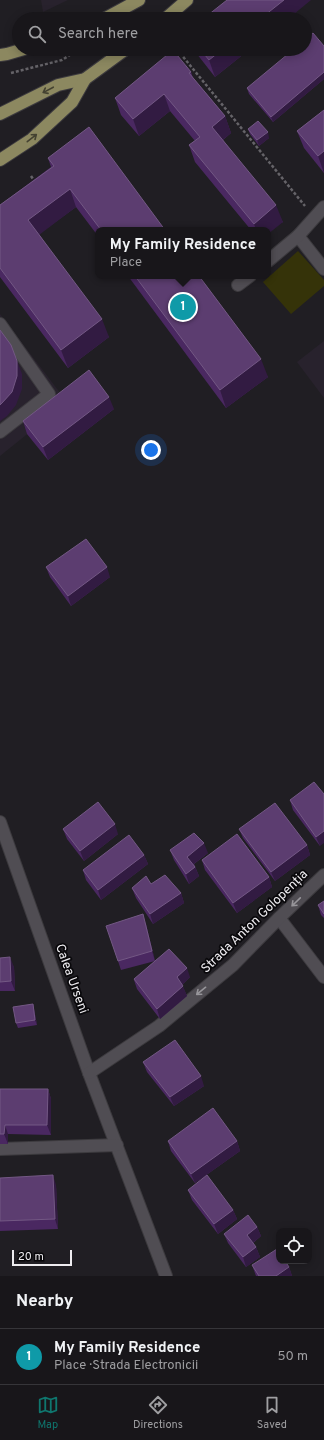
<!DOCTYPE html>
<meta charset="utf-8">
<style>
:root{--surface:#18161a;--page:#252327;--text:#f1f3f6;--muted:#9f9fa2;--line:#363539;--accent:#0f766e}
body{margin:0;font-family:Overpass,sans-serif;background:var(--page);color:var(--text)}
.controls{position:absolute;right:12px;bottom:12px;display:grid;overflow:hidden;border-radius:8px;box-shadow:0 2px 10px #0003}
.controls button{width:36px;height:36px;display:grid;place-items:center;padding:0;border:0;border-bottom:1px solid var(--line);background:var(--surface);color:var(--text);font:20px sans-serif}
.scale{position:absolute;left:12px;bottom:10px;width:60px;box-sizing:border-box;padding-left:4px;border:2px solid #eeecf0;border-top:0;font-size:11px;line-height:14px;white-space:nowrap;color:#eeecf0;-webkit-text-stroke:3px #09080b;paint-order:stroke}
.you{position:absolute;left:151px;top:450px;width:14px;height:14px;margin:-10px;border:3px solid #fff;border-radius:50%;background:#1a73e8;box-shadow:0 0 0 6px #1a73e833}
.badge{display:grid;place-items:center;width:26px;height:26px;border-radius:50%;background:var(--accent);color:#fff;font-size:13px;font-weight:700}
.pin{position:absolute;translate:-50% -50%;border:2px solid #fff;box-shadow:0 1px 4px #0006}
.popup{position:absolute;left:95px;top:227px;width:176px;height:52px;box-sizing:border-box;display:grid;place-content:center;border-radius:8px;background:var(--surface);filter:drop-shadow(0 1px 3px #0005);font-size:13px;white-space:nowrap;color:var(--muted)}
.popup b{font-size:15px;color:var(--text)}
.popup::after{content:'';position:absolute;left:50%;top:100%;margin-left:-8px;border:8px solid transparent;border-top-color:var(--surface)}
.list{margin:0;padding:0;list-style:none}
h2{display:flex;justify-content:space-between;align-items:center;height:52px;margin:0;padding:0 16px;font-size:17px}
h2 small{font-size:13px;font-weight:400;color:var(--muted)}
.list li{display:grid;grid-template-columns:26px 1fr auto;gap:12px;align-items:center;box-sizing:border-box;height:56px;padding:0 16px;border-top:1px solid var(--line)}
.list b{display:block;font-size:15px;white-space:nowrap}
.list p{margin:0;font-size:13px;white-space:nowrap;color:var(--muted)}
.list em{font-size:13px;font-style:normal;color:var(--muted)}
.icon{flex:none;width:22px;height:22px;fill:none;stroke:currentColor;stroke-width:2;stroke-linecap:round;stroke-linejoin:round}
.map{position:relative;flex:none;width:324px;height:1276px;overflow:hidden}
.search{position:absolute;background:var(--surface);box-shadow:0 2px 10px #0003;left:12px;right:12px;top:12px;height:44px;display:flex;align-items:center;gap:10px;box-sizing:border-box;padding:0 14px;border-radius:22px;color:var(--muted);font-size:15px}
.sheet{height:108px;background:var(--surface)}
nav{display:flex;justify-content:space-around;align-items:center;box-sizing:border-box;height:56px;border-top:1px solid var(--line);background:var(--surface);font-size:11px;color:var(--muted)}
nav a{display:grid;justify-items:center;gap:2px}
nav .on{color:var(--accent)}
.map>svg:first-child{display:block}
.built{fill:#28222d}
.green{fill:#353309}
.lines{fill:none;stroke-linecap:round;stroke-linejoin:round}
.minor-casing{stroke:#3c3a3e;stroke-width:14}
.major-casing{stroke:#3c3a3e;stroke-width:14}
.path{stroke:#656368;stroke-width:2.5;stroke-dasharray:3 2;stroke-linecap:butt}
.minor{stroke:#504d53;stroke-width:12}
.major{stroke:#8c8860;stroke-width:12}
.wall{fill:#4a2861}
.shaded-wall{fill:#321b42}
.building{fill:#5c3d70;stroke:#735884}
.oneway{stroke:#444231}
.oneway2{stroke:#97959a}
.labels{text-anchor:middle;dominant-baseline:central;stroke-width:3.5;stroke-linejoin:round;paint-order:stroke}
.street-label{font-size:13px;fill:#eeecf0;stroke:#09080b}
</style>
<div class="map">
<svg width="324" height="1276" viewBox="0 0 324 1276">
<rect width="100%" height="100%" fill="#201e23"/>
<g class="built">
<polygon points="41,0 68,0 43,12"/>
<polygon points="0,314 67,402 0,456"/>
<polygon points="324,341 324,398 297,362"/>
</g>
<polygon class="green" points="298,251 324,280 324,286 291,314 263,282"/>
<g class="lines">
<defs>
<g id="minor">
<polyline points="298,236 324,269"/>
<polyline points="268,261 298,236 324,207"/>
<polyline points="238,285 250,276"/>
<polyline points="0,324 49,394 0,432"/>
<polyline points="0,822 89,1073 166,1276"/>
<polyline points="279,918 324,977"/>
<polyline points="89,1073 159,1026 233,965 279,918 324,875"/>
<polyline points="0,1149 117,1145"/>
</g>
<g id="major">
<polyline points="104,19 139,0"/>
<polyline points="165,19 187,0"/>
<polyline points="0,55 7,54 24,49"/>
<polyline points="0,114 58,85 85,79 126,49"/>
<polyline points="0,160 32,139 72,102 85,79"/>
</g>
</defs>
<use href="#minor" class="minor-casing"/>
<use href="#major" class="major-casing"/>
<g class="path">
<polyline points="180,53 305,206"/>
<polyline points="11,73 62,60 79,49"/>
<polyline points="31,176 35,182"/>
</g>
<use href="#minor" class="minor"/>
<use href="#major" class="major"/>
</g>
<g class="wall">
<polygon points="324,46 324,79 273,122 249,94 247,88"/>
<polygon points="193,49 250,49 215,77"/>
<polygon points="191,72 193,78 225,116 231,133 223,140 283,222 268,230 251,230 195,162 189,145 195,141 170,111 139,136 121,115 115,98"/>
<polygon points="324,110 324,173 304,148 297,131"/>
<polygon points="248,129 269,138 259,146 250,134"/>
<polygon points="48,158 165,230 98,230 98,236 76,207 39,234 109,337 68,368 0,277 0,205 51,167"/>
<polygon points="128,276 199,276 268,377 226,408"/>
<polygon points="114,409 48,460 27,434 23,421"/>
<polygon points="46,567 110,577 71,606 50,577"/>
<polygon points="324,794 320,846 293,810 290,800"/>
<polygon points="63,829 118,834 84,861 67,839"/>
<polygon points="239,829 307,845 310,855 275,881 243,838"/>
<polygon points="170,850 208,853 194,864 199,876 189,884 174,860"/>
<polygon points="144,855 148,864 101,900 86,880 83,870"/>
<polygon points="202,860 269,877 272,887 237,913 205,870"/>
<polygon points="151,884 181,893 184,903 153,924 136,898 132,888"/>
<polygon points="324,901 324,918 321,915 318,905"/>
<polygon points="146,924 155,961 190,977 182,985 187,996 160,1019 137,989 134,980 155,961 121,970 118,961"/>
<polygon points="0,958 14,967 15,991 0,991"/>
<polygon points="33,1004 34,1009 37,1025 18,1028 16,1023"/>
<polygon points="143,1062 204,1086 174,1106 147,1072"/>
<polygon points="0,1089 48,1089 51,1099 51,1135 8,1134 8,1144 0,1144"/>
<polygon points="168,1141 237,1141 240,1151 195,1183 171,1151"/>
<polygon points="0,1178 56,1185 58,1229 0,1231"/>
<polygon points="188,1190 233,1210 237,1219 218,1234 192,1200"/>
<polygon points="257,1227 261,1236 253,1243 256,1247 260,1257 246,1267 228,1243 224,1234"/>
<polygon points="252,1265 289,1267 292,1276 256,1276"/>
</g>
<g class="shaded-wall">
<polygon points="284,0 311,0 288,19 260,19"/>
<polygon points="223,49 250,49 215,77 209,60"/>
<polygon points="324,72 324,79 273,122 271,117"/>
<polygon points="164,94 170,111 139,136 133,119"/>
<polygon points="225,116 231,133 218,144 212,127"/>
<polygon points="268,132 269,138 259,146 257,140"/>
<polygon points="324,151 324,173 318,156"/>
<polygon points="70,189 76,207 35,238 28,220"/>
<polygon points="276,205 283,222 268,234 268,230 256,230 254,224"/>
<polygon points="102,319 109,337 68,368 61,350"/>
<polygon points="261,359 268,377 226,408 220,390"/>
<polygon points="17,361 22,374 22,389 16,405 7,416 0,421 0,405"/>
<polygon points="109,397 114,409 48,460 43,447"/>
<polygon points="107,567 110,577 71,606 68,596"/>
<polygon points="115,824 118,834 84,861 80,851"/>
<polygon points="324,831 324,843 320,846 316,837"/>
<polygon points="204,843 208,853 191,866 187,857"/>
<polygon points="307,845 310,855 275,881 271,872"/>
<polygon points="144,855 148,864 101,900 98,890"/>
<polygon points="195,867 199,876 189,884 186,874"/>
<polygon points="269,877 272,887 237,913 233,903"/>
<polygon points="181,893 184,903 153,924 150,914"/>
<polygon points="143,914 146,924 155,961 152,951"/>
<polygon points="10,957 14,967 15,991 11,981"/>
<polygon points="187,968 190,977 181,986 177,977"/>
<polygon points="183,986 187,996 160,1019 157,1009"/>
<polygon points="33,1004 34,1009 37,1025 35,1020"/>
<polygon points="201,1076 204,1086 174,1106 170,1097"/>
<polygon points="48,1089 51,1099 51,1135 47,1125"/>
<polygon points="5,1125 8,1134 8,1144 4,1134"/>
<polygon points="237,1141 240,1151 195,1183 191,1174"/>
<polygon points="53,1175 56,1185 58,1229 55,1219"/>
<polygon points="233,1210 237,1219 218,1234 214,1224"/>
<polygon points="257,1227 261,1236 250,1245 247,1235"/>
<polygon points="256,1247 260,1257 246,1267 243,1257"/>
<polygon points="289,1267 292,1276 276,1276"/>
</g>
<g class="building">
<polygon points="227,0 284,0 260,19 203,19"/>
<polygon points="313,33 324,46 324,72 271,117 247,88 294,49 305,49 305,39"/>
<polygon points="200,49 223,49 209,60"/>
<polygon points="173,50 191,72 189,73 225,116 212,127 276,205 254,224 189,145 200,137 164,94 133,119 115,98"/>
<polygon points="324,110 324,151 318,156 297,131"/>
<polygon points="258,121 268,132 257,140 248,129"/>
<polygon points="89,127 165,230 101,230 70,189 28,220 102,319 61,350 0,268 0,205 54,166 48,158"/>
<polygon points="135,276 199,276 261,359 220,390"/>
<polygon points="0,330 11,345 17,361 17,376 12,392 2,403 0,405"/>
<polygon points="89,370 109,397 43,447 23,421"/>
<polygon points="86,539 107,567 68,596 46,567"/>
<polygon points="314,782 324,794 324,831 316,837 290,800"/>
<polygon points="98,802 115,824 80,851 63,829"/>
<polygon points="275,803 307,845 271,872 239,829"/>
<polygon points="194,833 204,843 187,857 195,867 186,874 170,850"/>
<polygon points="237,834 269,877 233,903 202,860"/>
<polygon points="129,835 144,855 98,890 83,870"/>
<polygon points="165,875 181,893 150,914 132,888 146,876 151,884"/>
<polygon points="324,901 324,914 318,905"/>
<polygon points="143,914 152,951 118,961 106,926"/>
<polygon points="169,949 187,968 177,977 183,986 157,1009 134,979"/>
<polygon points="10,957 11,981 0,982 0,958"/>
<polygon points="33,1004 35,1020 16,1023 13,1007"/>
<polygon points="175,1040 201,1076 170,1097 143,1062"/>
<polygon points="0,1089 48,1089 47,1125 5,1125 4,1134 0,1134"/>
<polygon points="213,1108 237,1141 191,1174 168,1141"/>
<polygon points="53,1175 55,1219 0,1221 0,1178"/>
<polygon points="207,1175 233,1210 214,1224 188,1190"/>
<polygon points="248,1215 257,1227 247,1235 256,1247 243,1257 224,1234"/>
<polygon points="277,1249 279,1252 279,1261 285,1261 289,1267 276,1276 259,1276 252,1265"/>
</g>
<defs><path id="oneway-shaft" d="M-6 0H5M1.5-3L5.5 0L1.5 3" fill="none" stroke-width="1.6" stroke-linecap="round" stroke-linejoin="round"/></defs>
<g class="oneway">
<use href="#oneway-shaft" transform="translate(48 90) rotate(152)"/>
<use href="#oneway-shaft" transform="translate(32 138) rotate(-38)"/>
</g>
<g class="oneway2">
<use href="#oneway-shaft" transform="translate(296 902) rotate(136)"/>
<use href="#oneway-shaft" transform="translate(201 991) rotate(141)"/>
</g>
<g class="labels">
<g class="street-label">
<text transform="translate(255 922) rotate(-44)">Strada Anton Golopenția</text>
<text transform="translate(71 979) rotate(70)">Calea Urseni</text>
</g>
</g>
</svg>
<div class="controls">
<button><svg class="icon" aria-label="locate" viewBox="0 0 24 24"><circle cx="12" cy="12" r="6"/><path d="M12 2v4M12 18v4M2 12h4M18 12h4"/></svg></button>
</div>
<div class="scale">20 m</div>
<div class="you"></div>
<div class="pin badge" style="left:183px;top:307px;background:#0f9aa8">1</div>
<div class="popup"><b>My Family Residence</b>Place</div>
<div class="search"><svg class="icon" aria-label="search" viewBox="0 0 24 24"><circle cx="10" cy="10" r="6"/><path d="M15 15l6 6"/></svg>Search here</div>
</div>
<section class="sheet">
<h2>Nearby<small></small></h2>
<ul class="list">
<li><span class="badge" style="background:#0f9aa8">1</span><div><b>My Family Residence</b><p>Place · Strada Electronicii</p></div><em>50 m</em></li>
</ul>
</section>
<nav>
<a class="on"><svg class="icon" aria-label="map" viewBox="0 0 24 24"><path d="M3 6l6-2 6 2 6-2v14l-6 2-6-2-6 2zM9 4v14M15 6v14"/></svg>Map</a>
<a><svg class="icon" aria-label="directions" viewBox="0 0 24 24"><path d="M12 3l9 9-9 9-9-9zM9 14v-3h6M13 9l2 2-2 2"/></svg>Directions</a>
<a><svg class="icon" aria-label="saved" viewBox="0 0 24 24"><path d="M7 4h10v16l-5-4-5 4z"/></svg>Saved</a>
</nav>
